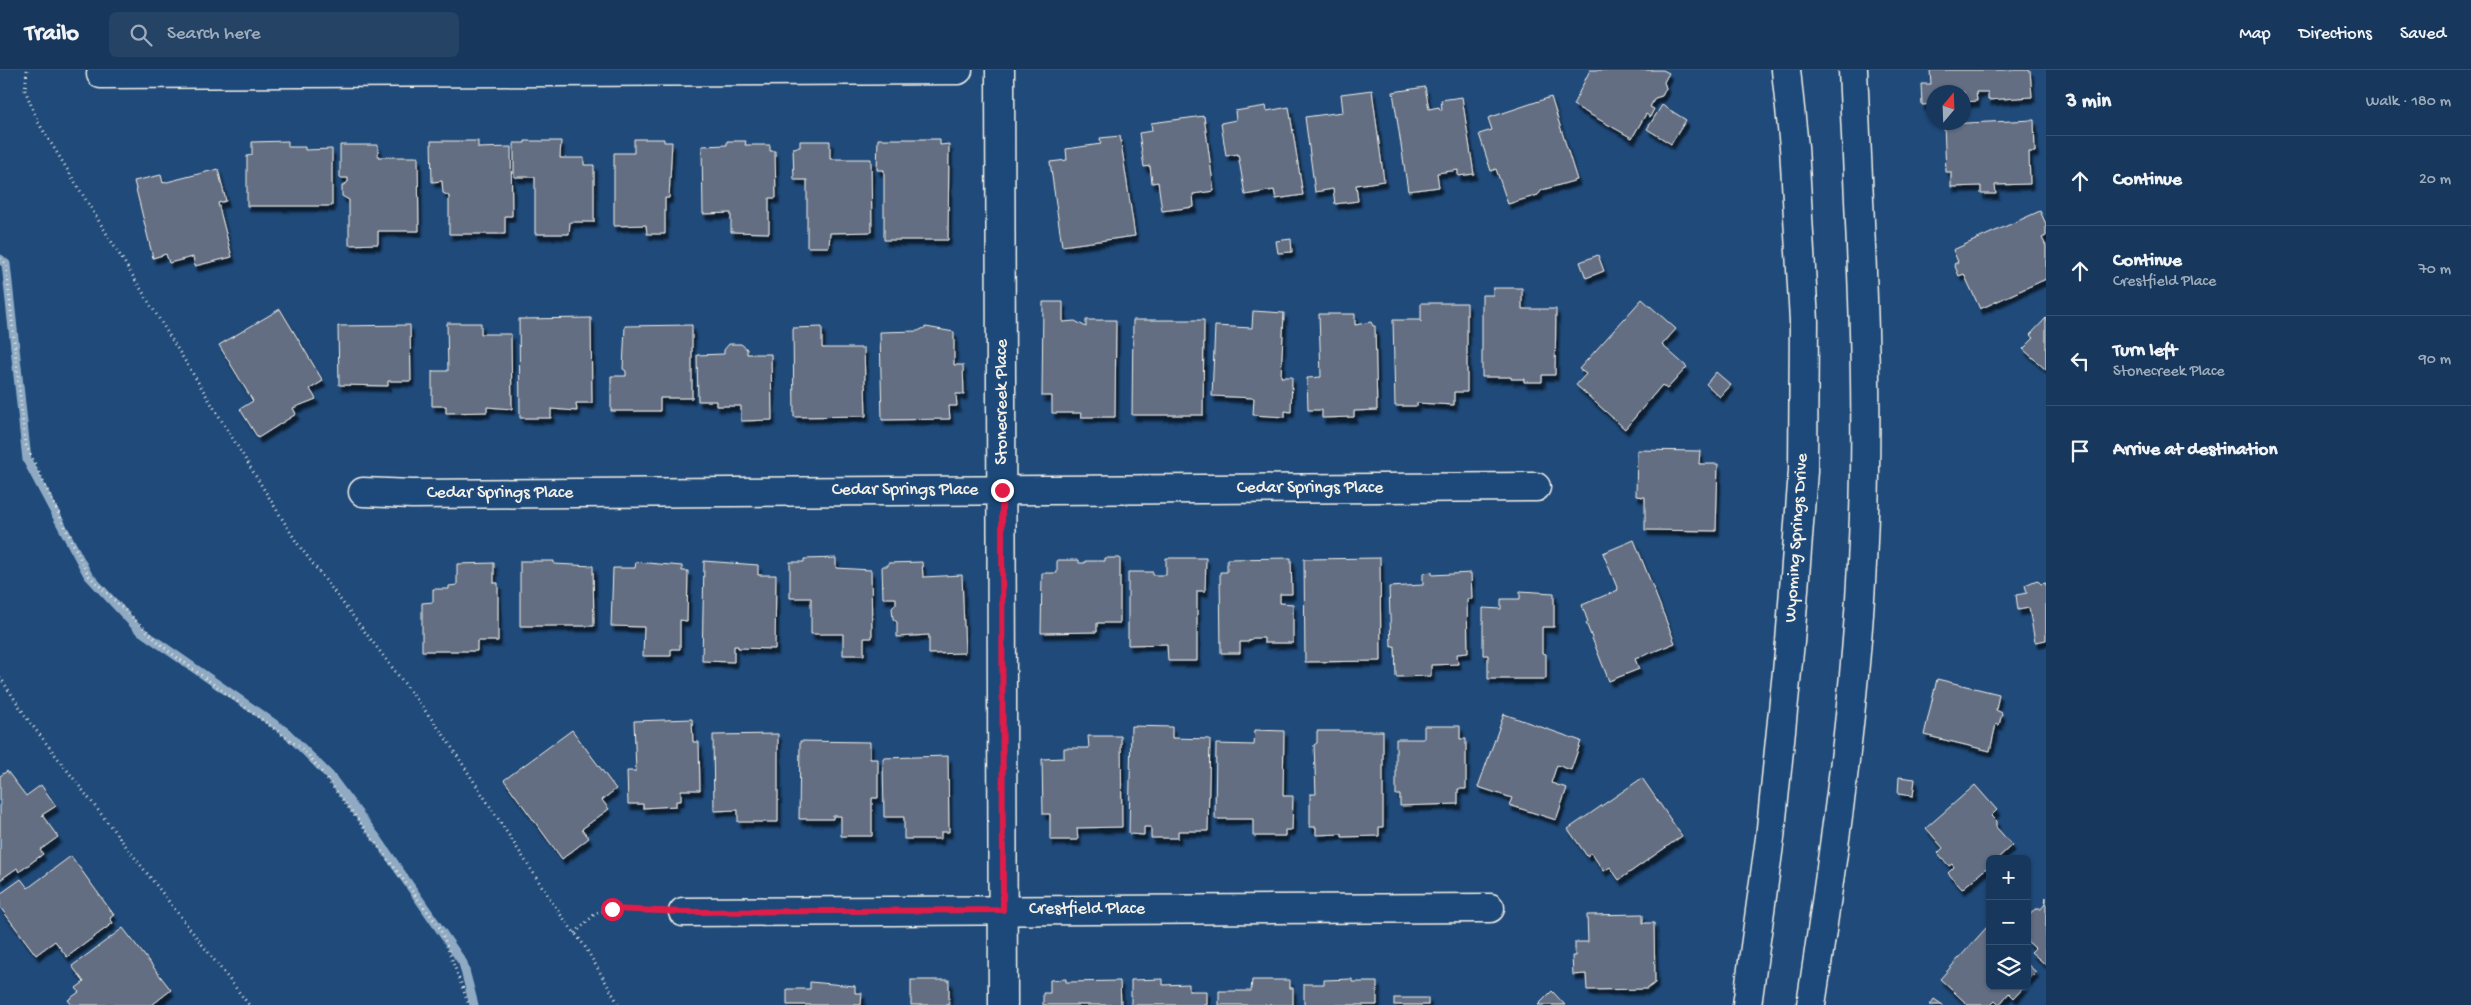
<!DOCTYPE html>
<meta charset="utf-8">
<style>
:root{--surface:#17385c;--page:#244365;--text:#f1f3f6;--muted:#9eacbb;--line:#365272}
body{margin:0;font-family:"Gochi Hand",sans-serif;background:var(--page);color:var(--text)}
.controls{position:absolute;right:15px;bottom:15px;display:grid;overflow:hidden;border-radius:8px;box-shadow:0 1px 4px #0004}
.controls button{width:45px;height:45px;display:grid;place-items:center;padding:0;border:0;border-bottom:1px solid var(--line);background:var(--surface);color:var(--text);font:25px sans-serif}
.compass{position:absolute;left:1926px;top:15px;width:45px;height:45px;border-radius:50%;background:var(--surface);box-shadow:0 1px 4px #0004;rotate:19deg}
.stop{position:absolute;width:15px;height:15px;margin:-11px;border:4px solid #e11d48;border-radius:50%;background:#fff}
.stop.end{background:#e11d48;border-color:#fff;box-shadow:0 1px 5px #0008}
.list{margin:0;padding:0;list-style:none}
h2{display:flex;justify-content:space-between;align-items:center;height:65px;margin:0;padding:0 20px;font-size:21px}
h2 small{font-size:16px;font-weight:400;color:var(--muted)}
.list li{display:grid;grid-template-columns:32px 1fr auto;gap:15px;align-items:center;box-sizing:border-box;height:90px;padding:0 20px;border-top:1px solid var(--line)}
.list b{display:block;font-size:19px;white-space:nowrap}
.list p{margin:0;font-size:16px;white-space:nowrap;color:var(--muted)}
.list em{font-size:16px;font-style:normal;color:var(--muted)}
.icon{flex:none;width:28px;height:28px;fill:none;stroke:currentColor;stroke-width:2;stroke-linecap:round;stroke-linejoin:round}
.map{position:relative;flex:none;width:2046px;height:935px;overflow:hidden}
header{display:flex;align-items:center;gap:30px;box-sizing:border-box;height:70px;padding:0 25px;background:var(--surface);border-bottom:1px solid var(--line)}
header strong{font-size:24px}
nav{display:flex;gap:28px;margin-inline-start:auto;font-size:18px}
.search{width:350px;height:45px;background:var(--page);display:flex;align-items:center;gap:12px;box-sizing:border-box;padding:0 18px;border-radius:8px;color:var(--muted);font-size:19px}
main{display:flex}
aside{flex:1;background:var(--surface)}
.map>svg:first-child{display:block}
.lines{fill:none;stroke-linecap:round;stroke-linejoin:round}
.stream{stroke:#8faac2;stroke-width:9}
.building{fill:#636e83;stroke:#f4f1e8;filter:url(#shadow)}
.street-casing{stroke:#f4f1e8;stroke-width:31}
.secondary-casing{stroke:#f4f1e8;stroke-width:31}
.path{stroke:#f4f1e8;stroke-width:3;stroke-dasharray:1 4;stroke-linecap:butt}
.street{stroke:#1f4a7a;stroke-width:28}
.secondary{stroke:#1f4a7a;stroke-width:28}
.route{stroke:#e11d48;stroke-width:6}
.labels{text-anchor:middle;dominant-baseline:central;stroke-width:5;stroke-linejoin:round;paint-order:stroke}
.street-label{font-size:18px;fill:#f4f1e8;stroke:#1f4a7a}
</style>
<header>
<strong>Trailo</strong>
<div class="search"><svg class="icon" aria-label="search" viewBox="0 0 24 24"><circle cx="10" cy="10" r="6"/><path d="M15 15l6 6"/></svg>Search here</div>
<nav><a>Map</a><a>Directions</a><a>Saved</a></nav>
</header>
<main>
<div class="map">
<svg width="2046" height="935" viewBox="0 0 2046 935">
<defs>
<filter id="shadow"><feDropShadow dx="3" dy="5.5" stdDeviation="1" flood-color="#0009"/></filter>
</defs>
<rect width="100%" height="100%" fill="#1f4a7a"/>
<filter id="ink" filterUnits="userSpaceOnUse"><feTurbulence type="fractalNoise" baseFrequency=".02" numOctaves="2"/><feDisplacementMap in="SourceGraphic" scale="10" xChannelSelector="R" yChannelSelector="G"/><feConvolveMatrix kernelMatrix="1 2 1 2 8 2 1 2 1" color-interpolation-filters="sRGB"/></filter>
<g filter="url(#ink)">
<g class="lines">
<polyline class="stream" points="0,189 6,194 27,390 88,505 138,559 286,662 330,706 379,771 463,893 474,935"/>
</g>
<g class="building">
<polygon points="1590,0 1663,0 1669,3 1664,12 1666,18 1662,26 1655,28 1650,37 1654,39 1650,47 1646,44 1632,68 1573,35"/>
<polygon points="1930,0 2030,0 2032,27 1988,30 1988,22 1976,22 1977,31 1964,32 1964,22 1934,22 1934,34 1922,35 1921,14 1931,14"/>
<polygon points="1425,17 1429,39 1439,37 1440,40 1442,40 1441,30 1462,27 1474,104 1458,106 1458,100 1437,103 1439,117 1408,121 1393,22"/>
<polygon points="1372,20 1384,111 1356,115 1358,131 1335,134 1333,119 1315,122 1305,47 1343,42 1341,24"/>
<polygon points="1551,27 1577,110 1542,120 1538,125 1508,134 1496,99 1491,101 1479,64 1492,60 1488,48"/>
<polygon points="1662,35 1686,50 1671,74 1647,59"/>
<polygon points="1266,36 1267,41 1289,37 1303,125 1276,129 1274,120 1245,125 1238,84 1226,86 1221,53 1236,50 1235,41"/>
<polygon points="1204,46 1214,121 1193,124 1194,137 1162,141 1158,112 1152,113 1150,96 1144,97 1139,63 1152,61 1151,53"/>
<polygon points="2034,50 2035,82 2029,82 2030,114 1995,115 1996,124 1981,124 1981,116 1951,117 1951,102 1946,102 1944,54"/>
<polygon points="1120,66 1135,166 1062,176 1050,92 1067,90 1066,79 1101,74 1100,68"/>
<polygon points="634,69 664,69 664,72 672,72 669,128 665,128 665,164 647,164 646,155 614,156 614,83 634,83"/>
<polygon points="878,69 940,69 940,75 949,74 948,170 884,170 884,100 877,100"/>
<polygon points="288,71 288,77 305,77 305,80 332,79 332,136 247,136 247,86 252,85 252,72"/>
<polygon points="431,71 478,71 478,78 511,77 512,146 505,146 505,164 449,164 449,126 443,123 442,111 432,112"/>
<polygon points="525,71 561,71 560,88 584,88 584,95 594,95 594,152 570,152 569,164 535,164 535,107 514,107 514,73 525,73"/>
<polygon points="727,71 746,71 745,75 770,75 770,81 775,81 776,128 769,128 769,163 731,162 731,143 703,144 702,76 727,75"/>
<polygon points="800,71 830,71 830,89 871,89 872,162 830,163 829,177 807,177 807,110 794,110 793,78 800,77"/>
<polygon points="340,75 378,75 378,87 418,87 419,161 378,161 378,174 349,175 349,130 342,126 342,116 348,112 348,108 340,108"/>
<polygon points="218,99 226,131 218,133 232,187 195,196 193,187 169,193 166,184 153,188 134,111 161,105 163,113"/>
<polygon points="2040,141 2046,154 2046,166 2042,168 2046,176 2046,209 1980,239 1964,204 1959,206 1954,194 1958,192 1953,180"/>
<polygon points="1291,169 1292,182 1278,183 1276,171"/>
<polygon points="1598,185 1604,201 1586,208 1580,192"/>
<polygon points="1493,218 1522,218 1522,239 1556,239 1555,305 1542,305 1542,312 1524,312 1524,309 1511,309 1511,307 1482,307 1482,225 1493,225"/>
<polygon points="1642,229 1676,259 1662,275 1687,297 1667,319 1662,315 1625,359 1576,315 1586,304 1579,299"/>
<polygon points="1043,232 1063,232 1063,252 1075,251 1086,257 1086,250 1116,250 1115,347 1081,347 1082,343 1052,343 1052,326 1042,326"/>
<polygon points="1421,233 1467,233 1467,322 1454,322 1454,335 1417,333 1417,336 1395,336 1393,250 1420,250 1421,252"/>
<polygon points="280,239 323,311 310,319 316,329 293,338 296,344 258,368 240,339 253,331 219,275"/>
<polygon points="1253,241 1284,243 1281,307 1292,307 1291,342 1285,341 1285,347 1253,345 1254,328 1212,326 1215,256 1252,258"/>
<polygon points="1319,244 1355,244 1355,255 1371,252 1373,256 1375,256 1377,340 1354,341 1354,347 1322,348 1322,340 1308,340 1307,308 1321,307"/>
<polygon points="591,248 592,333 576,333 577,341 551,339 551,348 520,348 519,249"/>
<polygon points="2046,248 2046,300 2023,279 2034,268 2030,265"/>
<polygon points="1133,250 1204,250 1203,345 1132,345"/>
<polygon points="447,253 481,253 481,264 511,264 512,339 487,337 487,342 446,343 446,336 432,336 432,301 448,301"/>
<polygon points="410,255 411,311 388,311 388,316 339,315 338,256"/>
<polygon points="692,255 692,328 660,328 660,341 611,341 611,306 626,306 626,301 623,299 625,256"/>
<polygon points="822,257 822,278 864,278 866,346 794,347 793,258"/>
<polygon points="926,257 954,262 954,295 963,295 964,324 956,324 957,336 949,336 950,349 882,350 880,262 918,261"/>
<polygon points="729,274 741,274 747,279 747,284 771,284 772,350 741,351 741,336 716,336 716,331 698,331 697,285 724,284 724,280"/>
<polygon points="1716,302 1731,315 1720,327 1706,314"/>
<polygon points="1637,380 1700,381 1699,394 1718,394 1716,461 1645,460 1645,427 1636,426"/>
<polygon points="1634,470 1675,573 1635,589 1639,599 1609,611 1586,553 1588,552 1582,535 1618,520 1603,483"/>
<polygon points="836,488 836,498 871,500 872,568 864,568 864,585 843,585 843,564 811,564 811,528 790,528 790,492 804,492 804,489"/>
<polygon points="1105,488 1120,488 1120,553 1097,553 1097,562 1041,563 1042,503 1057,503 1057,490 1079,490 1079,493 1085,493 1085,491 1105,491"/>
<polygon points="1166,488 1206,488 1205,521 1197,521 1197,591 1168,591 1167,574 1128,575 1128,502 1153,502 1153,505 1166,505"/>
<polygon points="1291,488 1292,524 1280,524 1280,533 1293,534 1293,573 1264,573 1264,568 1253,568 1247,572 1240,572 1240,583 1221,583 1220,502 1227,502 1227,489"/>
<polygon points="1380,488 1381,591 1305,592 1304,489"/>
<polygon points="520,491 554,491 554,494 593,496 594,556 520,556"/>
<polygon points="704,491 758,495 758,505 776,505 775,579 738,578 738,576 734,576 734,592 702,591"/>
<polygon points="636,492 682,496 682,501 688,501 687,551 680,550 680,579 671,579 671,586 643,586 644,557 611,556 613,498 635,498"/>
<polygon points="922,492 923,507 962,505 965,583 929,584 929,565 897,567 897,552 893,549 892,538 896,534 896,528 883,528 882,496 888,496 888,493"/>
<polygon points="494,493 494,513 498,513 498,571 477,571 477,581 422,581 422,533 433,532 433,519 449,519 449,516 457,515 457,494"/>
<polygon points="1432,502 1432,505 1471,503 1472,529 1467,529 1468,583 1457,584 1458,594 1431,595 1431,606 1396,607 1395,576 1391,577 1389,517 1423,515 1423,503"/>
<polygon points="2037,510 2041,514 2046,513 2046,570 2035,572 2029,538 2018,540 2016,525 2027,523 2025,515"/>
<polygon points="1520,521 1554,523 1554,557 1542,557 1542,583 1546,584 1546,609 1488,609 1488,585 1483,585 1483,538 1501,539 1501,529 1520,529"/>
<polygon points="1937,609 1999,624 1996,640 2002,643 1999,655 1996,654 1990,681 1924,665"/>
<polygon points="1504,644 1581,671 1571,700 1557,695 1551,713 1567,718 1556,750 1509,735 1512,728 1478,717"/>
<polygon points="692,649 693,672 699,672 700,720 681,720 681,731 676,731 676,736 643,738 643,734 628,734 627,701 636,701 634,651"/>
<polygon points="1131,656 1172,657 1172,668 1210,669 1208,761 1178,761 1178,768 1151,768 1151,757 1144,757 1144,765 1129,764"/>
<polygon points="1424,656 1460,656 1460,669 1466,669 1466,719 1458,719 1458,734 1400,736 1400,725 1396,725 1396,669 1424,669"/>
<polygon points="572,660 616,719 602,730 609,739 582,759 589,768 562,789 504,710"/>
<polygon points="1255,660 1284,661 1283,726 1293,726 1292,760 1285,760 1285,766 1253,766 1253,749 1215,749 1216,674 1254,675"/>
<polygon points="1317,661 1383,661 1383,757 1379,757 1379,766 1342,767 1342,764 1316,765 1316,757 1310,757 1310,724 1316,724 1314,675 1317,673"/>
<polygon points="778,664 778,752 738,752 738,740 714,741 713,665"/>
<polygon points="1088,666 1121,666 1122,757 1077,758 1078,770 1050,770 1050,744 1043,744 1042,689 1064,688 1064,678 1089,678"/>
<polygon points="800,671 870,672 870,689 878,689 878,728 872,728 872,766 841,766 841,746 833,746 833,749 799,749"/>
<polygon points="948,686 949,762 941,762 941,769 904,769 904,747 884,747 883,688"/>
<polygon points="7,701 26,726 41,715 56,736 42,745 58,767 40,780 43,784 19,802 17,798 0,810 0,706"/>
<polygon points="1899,707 1915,709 1913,726 1898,724"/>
<polygon points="1642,708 1682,766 1619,810 1610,797 1604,801 1591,783 1587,786 1568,759"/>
<polygon points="1975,715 1997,740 1991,746 1996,751 1996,757 2012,775 1997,789 1990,789 1990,795 1962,819 1948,803 1954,797 1952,794 1949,796 1938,783 1943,778 1926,758"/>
<polygon points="71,786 114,845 110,848 113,853 67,887 55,871 36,885 0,837 0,824 21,809 28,818"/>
<polygon points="2046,827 2046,895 2031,882 2035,878 2027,871 2029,846 2035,839 2041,839 2045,834"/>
<polygon points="1643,844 1643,853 1654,853 1655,913 1647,919 1587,920 1586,904 1573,905 1572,886 1575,886 1575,872 1588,872 1587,845"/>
<polygon points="1987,857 1990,860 1990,916 2025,916 2014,928 2009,923 1999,935 1995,931 1991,935 1968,935 1940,909"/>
<polygon points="123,858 171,920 152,935 72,935 68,930 79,922 76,918 84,912 72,896"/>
<polygon points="2027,894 2036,902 2027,911"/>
<polygon points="1066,909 1066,912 1120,911 1121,935 1043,935 1043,923 1050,923 1050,910"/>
<polygon points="1163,909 1163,915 1189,914 1189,921 1207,921 1207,935 1131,935 1131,910"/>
<polygon points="1352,909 1352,912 1377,912 1377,935 1304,935 1304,914 1324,914 1324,910"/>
<rect x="911" y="910" width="38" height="25"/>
<polygon points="1252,910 1290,910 1290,918 1293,918 1293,935 1219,935 1219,921 1251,921"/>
<polygon points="810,912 855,916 855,923 862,923 861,935 787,935 787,919 810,919"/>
<polygon points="1552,921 1565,935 1538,935"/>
<rect x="1394" y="928" width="34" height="7"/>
<polygon points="1934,929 1943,935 1930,935"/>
</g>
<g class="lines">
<defs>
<g id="street">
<polyline points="1000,0 1003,935"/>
<polyline points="101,4 958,0"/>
<polyline points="363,422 412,424 1536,417"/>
<polyline points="683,842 1490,838"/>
</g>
<g id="secondary">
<polyline points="1747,935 1770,768 1790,572 1803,401 1804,251 1794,77 1786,0"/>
<path d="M1811,935C1834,781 1857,627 1863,471C1870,314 1860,157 1853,0"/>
</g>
</defs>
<use href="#street" class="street-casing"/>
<use href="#secondary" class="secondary-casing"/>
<g class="path">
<polyline points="27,0 25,20 38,52 297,473 443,664 560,844 584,875 619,935"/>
<polyline points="0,189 6,194 25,373 88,505 167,580 307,683 440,858 469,935"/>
<polyline points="0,607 29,651 249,935"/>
<polyline points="575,863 596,843 612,839 654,841"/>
</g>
<use href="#street" class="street"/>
<use href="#secondary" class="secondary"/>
</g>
</g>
<g class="lines" filter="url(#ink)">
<polyline class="route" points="612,839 683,842 1003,840 1002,420"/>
</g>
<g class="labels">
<g class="street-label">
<text transform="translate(1002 332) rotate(-90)">Stonecreek Place</text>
<text x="1310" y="418">Cedar Springs Place</text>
<text x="905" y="420">Cedar Springs Place</text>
<text x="500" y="423">Cedar Springs Place</text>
<text transform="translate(1797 468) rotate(-86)">Wyoming Springs Drive</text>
<text x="1087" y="839">Crestfield Place</text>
</g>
</g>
</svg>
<div class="controls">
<button>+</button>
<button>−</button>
<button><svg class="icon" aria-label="layers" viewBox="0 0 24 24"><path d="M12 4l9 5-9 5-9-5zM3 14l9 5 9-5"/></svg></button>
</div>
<svg class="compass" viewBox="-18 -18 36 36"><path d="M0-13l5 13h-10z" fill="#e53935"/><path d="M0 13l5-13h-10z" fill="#9eacbb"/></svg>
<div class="stop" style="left:612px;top:839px"></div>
<div class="stop end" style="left:1002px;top:420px"></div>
</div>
<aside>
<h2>3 min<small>Walk · 180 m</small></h2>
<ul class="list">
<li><svg class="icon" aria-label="ahead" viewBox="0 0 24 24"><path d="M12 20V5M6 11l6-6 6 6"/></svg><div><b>Continue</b></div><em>20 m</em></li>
<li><svg class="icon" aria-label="ahead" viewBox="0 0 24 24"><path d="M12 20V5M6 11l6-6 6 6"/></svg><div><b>Continue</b><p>Crestfield Place</p></div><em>70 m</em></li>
<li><svg class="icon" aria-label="left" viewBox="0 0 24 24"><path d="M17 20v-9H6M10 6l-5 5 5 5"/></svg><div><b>Turn left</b><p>Stonecreek Place</p></div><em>90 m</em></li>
<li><svg class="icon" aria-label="arrive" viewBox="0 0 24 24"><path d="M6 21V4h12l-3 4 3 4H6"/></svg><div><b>Arrive at destination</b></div></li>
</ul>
</aside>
</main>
